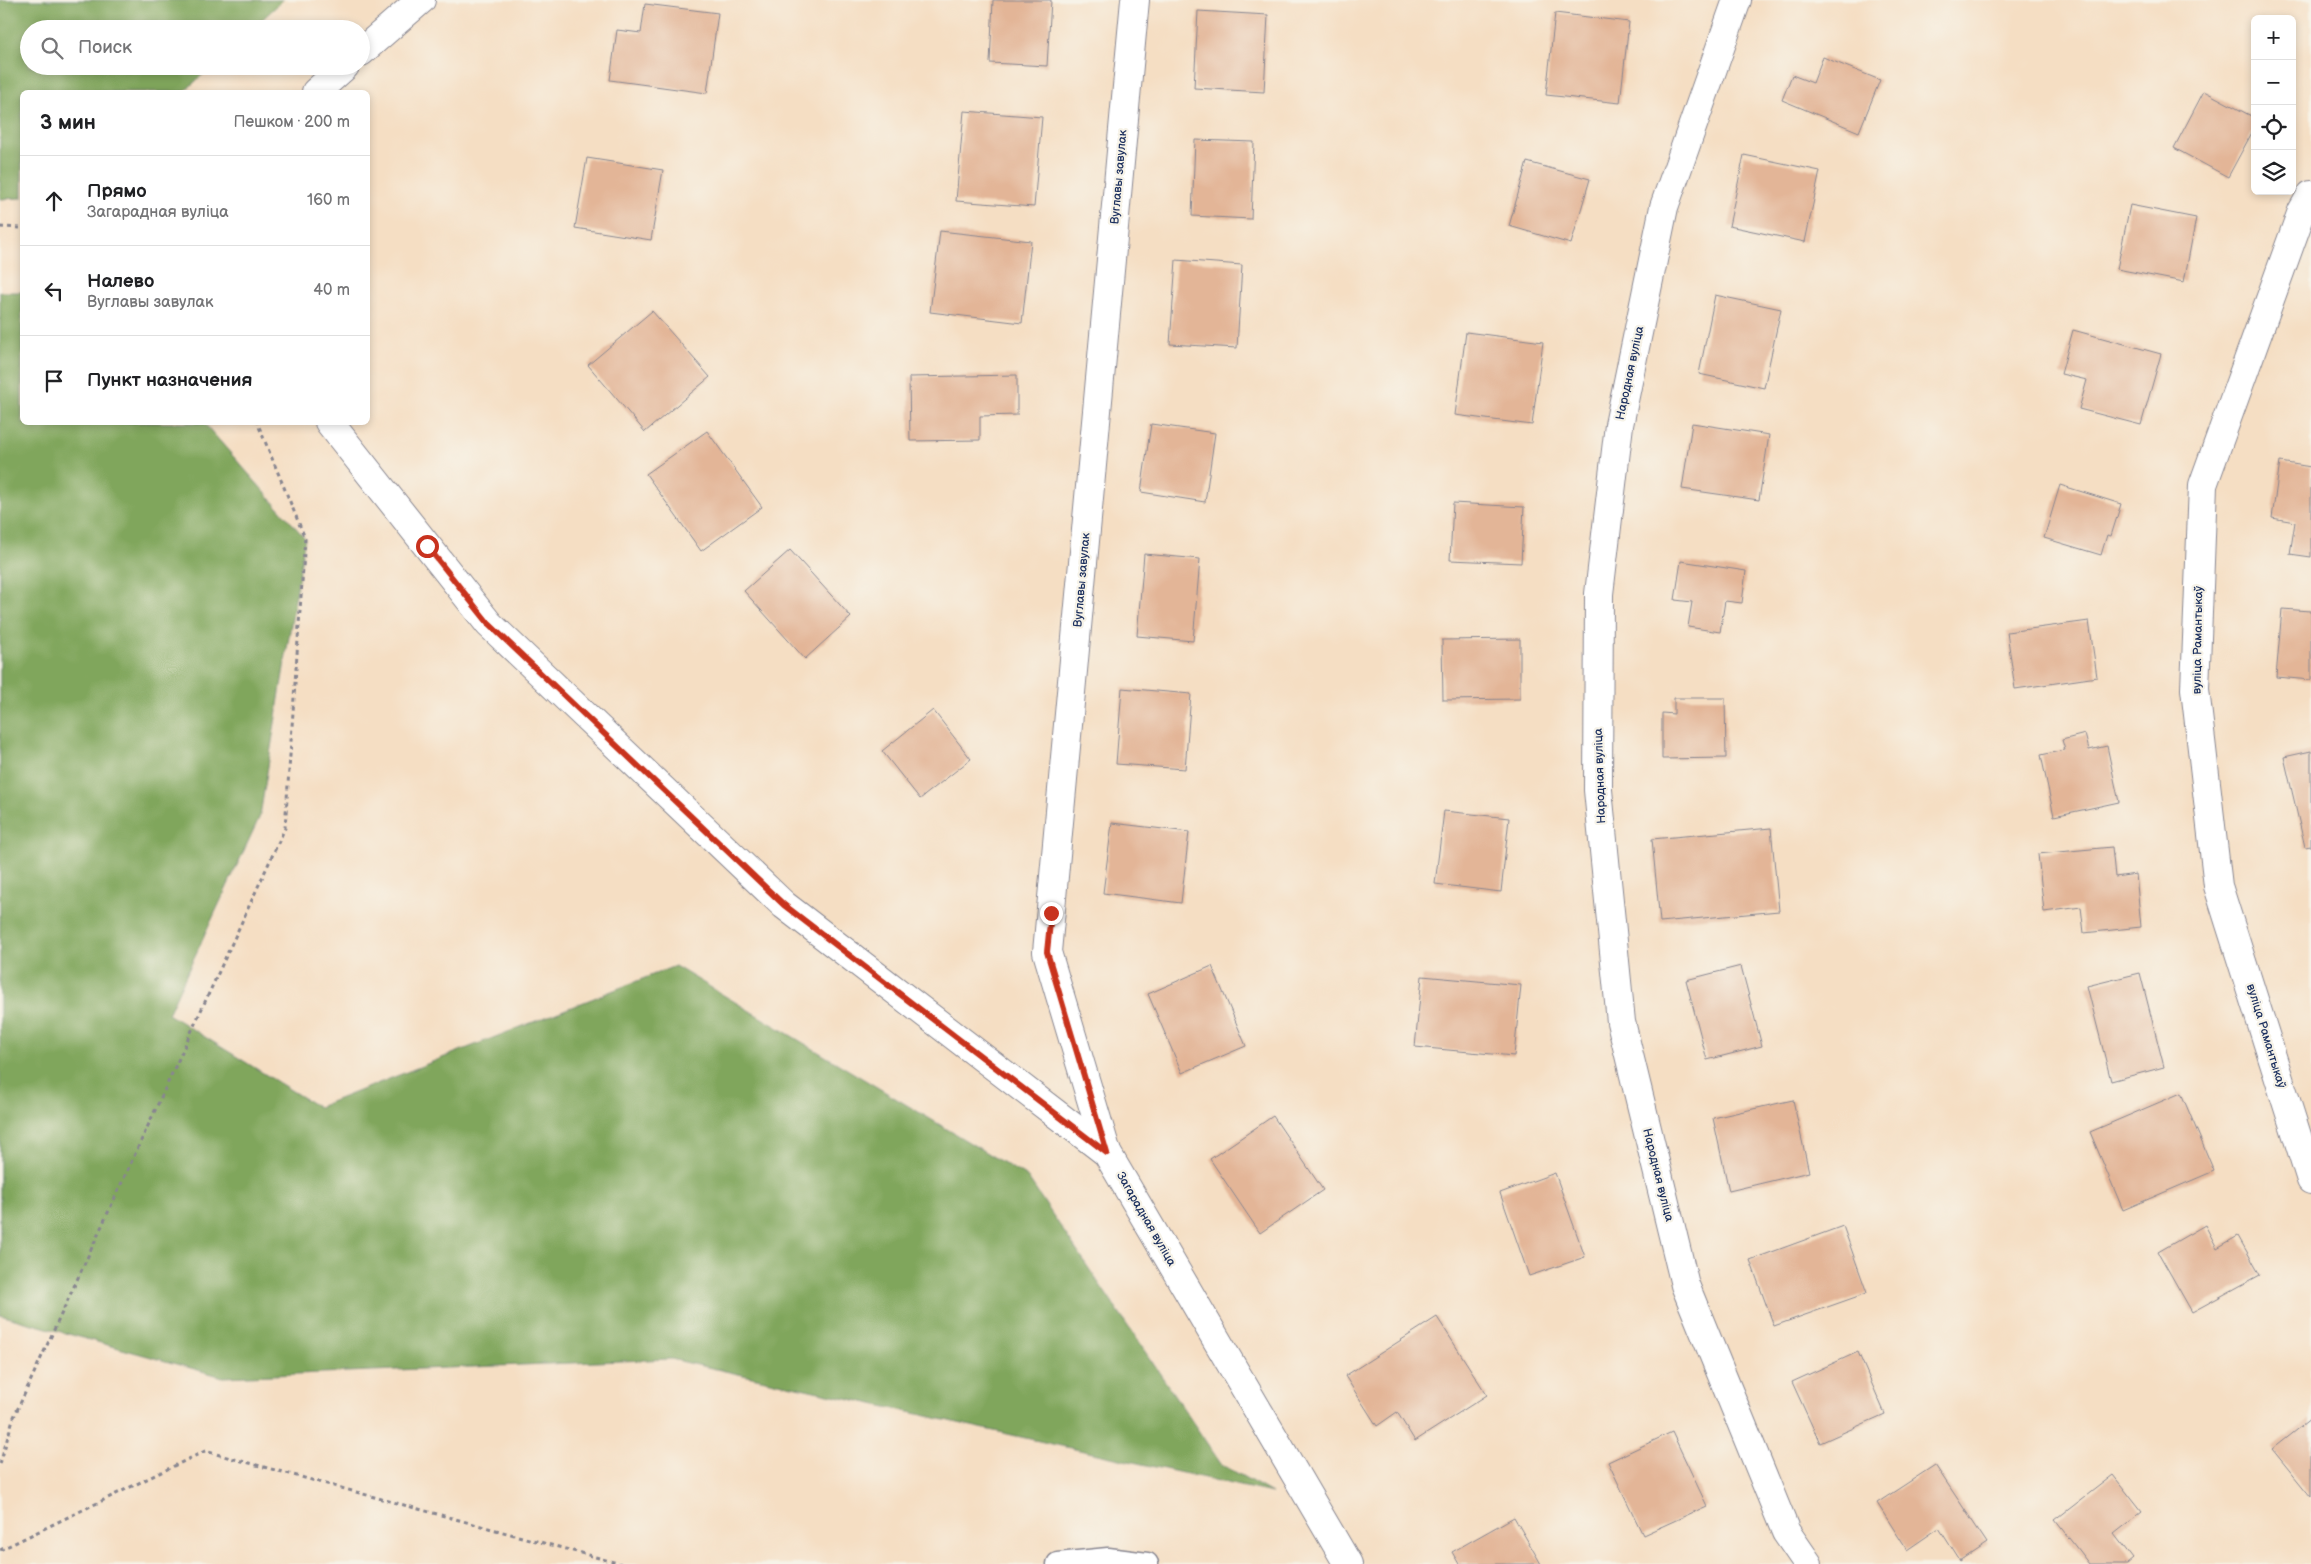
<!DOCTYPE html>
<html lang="ru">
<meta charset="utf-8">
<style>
:root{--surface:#fff;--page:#f6f6f6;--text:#202124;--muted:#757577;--line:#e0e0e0}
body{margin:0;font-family:"Balsamiq Sans",sans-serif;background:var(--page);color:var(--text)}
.controls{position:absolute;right:15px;top:15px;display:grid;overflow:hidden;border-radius:8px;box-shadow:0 2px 8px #0003}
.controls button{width:45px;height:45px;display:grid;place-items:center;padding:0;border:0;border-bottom:1px solid var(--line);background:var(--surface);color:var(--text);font:25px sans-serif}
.stop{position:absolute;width:15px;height:15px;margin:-11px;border:4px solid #c8321e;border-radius:50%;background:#fff}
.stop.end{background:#c8321e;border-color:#fff;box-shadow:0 1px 5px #0008}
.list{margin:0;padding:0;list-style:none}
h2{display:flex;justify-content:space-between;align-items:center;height:65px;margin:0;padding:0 20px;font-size:21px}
h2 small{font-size:16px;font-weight:400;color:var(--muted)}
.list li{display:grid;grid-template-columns:32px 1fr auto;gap:15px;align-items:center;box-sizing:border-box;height:90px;padding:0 20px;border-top:1px solid var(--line)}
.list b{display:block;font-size:19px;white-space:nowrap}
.list p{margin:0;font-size:16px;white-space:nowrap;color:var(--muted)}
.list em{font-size:16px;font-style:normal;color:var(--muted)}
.icon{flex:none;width:28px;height:28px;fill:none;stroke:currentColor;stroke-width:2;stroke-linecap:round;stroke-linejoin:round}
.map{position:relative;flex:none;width:2311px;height:1564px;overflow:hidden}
.search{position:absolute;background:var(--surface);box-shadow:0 2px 8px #0003;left:20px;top:20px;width:350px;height:55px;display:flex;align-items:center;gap:12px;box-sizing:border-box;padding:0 18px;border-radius:28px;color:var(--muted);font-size:19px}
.panel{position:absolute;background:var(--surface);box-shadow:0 2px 8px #0003;left:20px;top:90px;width:350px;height:335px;border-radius:8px}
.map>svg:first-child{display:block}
.forest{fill:#80a65c;stroke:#4e6a5d}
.building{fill:#e3b597}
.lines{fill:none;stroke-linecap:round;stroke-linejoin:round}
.service-casing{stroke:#888690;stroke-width:25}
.minor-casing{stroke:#888690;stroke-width:30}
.path{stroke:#888690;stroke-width:3;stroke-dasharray:4 4;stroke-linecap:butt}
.service{stroke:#fff;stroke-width:22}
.minor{stroke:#fff;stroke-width:28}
.route{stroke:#c8321e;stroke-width:6}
.labels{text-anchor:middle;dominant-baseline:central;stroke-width:4.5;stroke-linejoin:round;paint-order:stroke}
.street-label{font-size:12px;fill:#1b2f5e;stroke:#f7f3e8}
</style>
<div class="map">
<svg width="2311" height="1564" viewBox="0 0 2311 1564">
<rect width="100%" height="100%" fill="#f7f3e8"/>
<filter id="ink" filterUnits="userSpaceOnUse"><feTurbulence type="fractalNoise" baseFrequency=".02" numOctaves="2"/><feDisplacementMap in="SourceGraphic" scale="10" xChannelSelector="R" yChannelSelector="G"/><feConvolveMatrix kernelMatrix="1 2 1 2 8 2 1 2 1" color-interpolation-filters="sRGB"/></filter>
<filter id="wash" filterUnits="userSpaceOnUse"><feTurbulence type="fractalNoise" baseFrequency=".0096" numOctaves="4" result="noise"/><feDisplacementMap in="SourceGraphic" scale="20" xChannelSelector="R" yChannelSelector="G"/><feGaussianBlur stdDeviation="1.12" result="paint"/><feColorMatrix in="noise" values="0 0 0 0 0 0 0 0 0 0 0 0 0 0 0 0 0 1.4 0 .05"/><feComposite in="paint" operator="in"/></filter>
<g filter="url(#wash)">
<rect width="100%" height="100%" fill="#f5dec3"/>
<g class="forest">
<polygon points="0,0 283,0 252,29 29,29 29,66 212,66 184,92 22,92 22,198 0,199"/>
<polygon points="0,292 22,292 22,422 204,423 305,538 260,816 168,1014 318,1107 675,966 1027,1177 1221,1464 1272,1493 671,1359 223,1377 0,1315"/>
</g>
<g id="blocks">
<g class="building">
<polygon points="993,0 1051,0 1047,66 990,63"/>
<polygon points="645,4 718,13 707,93 610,80 617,30 641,33"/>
<polygon points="1198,11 1268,15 1264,92 1194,88"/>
<polygon points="1555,13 1629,22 1620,103 1546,95"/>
<polygon points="1823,57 1880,80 1859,132 1782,100 1792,75 1813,83"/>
<polygon points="2204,91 2255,118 2255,127 2228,177 2174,148"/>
<polygon points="964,111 1042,117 1034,207 956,201"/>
<polygon points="1195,140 1254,142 1251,219 1192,216"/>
<polygon points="1744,155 1820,171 1805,242 1729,226"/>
<polygon points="587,158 663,170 651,240 575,228"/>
<polygon points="1527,162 1590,179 1571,244 1509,226"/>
<polygon points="2130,205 2196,218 2184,282 2117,269"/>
<polygon points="940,231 1031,241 1022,323 930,312"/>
<polygon points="1176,260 1242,265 1237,348 1170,344"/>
<polygon points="1715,295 1781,309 1764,388 1699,374"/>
<polygon points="652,311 710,377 645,432 588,365"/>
<polygon points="2073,330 2161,354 2141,425 2079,409 2087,380 2061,374"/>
<polygon points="1466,332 1543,342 1532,425 1455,415"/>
<polygon points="1017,375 1017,415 980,416 980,440 910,441 909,377"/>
<polygon points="1692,423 1769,435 1759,500 1682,489"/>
<polygon points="1151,424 1215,433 1205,502 1141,492"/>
<polygon points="707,431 762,507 701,551 646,474"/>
<polygon points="2280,462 2311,467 2311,557 2290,554 2295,522 2272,518"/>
<polygon points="2060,485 2121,504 2111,536 2107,535 2101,555 2044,538"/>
<polygon points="1453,503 1524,507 1521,563 1450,560"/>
<polygon points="790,550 851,617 805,659 744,591"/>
<polygon points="1144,554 1200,559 1193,641 1137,636"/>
<polygon points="1681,561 1746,571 1742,603 1725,601 1720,632 1688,627 1692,602 1675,600"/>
<polygon points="2282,609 2311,611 2311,680 2276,677"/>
<polygon points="2089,621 2097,677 2015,689 2007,632"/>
<polygon points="1520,639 1520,699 1443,700 1442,640"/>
<polygon points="1122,688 1191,694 1185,769 1116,764"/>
<polygon points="1674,698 1725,698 1726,758 1662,759 1662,713 1674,714"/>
<polygon points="933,710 971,759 920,799 882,751"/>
<polygon points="2085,734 2089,750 2107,746 2119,802 2054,816 2041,755 2065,750 2062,740"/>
<polygon points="2311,751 2311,846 2305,847 2284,757"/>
<polygon points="1444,811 1509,818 1501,892 1435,884"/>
<polygon points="1112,823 1189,832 1181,903 1103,893"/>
<polygon points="1771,828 1779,911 1660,922 1652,839"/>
<polygon points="2112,847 2115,877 2136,874 2141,927 2084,933 2081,907 2044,912 2038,854"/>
<polygon points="1212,966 1246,1046 1182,1073 1148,994"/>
<polygon points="1741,966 1762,1046 1707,1060 1686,980"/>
<polygon points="2140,973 2164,1067 2111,1081 2087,986"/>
<polygon points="1422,976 1521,985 1514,1056 1415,1047"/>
<polygon points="2181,1093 2214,1171 2123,1210 2090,1132"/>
<polygon points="1793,1100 1809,1172 1729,1191 1713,1118"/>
<polygon points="1273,1116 1323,1190 1260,1233 1210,1159"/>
<polygon points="1555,1173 1585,1257 1529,1276 1500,1193"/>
<polygon points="2205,1225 2217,1248 2238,1236 2260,1275 2192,1312 2158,1252"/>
<polygon points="1843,1226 1867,1293 1774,1326 1750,1260"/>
<polygon points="1437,1317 1487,1395 1415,1441 1397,1412 1377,1426 1345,1376"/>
<polygon points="1858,1352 1885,1414 1820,1443 1792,1382"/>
<polygon points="2311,1418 2311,1497 2272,1449"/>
<polygon points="1672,1432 1707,1506 1643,1535 1608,1462"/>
<polygon points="1935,1465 1987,1543 1960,1561 1939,1528 1907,1550 1877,1503"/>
<polygon points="2113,1475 2142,1512 2114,1534 2133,1559 2127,1564 2089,1564 2055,1520"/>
<polygon points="1514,1517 1541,1564 1459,1564 1452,1552"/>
</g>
</g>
</g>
<g filter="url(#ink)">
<use href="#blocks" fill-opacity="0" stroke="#888690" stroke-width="1"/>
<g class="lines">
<defs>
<polyline id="service" points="1058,1564 1108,1559 1147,1564"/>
<g id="minor">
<polyline points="1737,0 1664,207 1619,425 1599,594 1598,790 1621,1022 1685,1285 1786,1532 1808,1564"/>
<polyline points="361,52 421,0"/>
<polyline points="316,92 345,66"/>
<polyline points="2311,195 2302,211 2203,485 2195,689 2218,886 2311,1180"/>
<polyline points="329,422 489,624 784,905 1107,1153 1348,1564"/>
<polyline points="1107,1153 1047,952 1135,0"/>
</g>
</defs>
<use href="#service" class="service-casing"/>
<use href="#minor" class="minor-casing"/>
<g class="path">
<polyline points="0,227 22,228"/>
<polyline points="0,1464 13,1419 285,828 305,538 257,422"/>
<polyline points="0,1550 205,1451 621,1564"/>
</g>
<use href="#service" class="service"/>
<use href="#minor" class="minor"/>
</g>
</g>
<g class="lines" filter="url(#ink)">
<polyline class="route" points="427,546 489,624 784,905 1107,1153 1047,952 1051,913"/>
</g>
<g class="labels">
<g class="street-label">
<text transform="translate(1119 177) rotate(-85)">Вуглавы завулак</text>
<text transform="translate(1630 373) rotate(-78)">Народная вуліца</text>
<text transform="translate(1082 580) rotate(-85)">Вуглавы завулак</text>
<text transform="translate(2198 640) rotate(-89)">вуліца Рамантыкаў</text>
<text transform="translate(1600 776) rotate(-92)">Народная вуліца</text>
<text transform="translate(2266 1036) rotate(73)">вуліца Рамантыкаў</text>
<text transform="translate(1658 1175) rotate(76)">Народная вуліца</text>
<text transform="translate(1146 1219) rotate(60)">Загарадная вуліца</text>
</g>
</g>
</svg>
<div class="controls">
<button>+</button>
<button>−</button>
<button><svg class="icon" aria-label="locate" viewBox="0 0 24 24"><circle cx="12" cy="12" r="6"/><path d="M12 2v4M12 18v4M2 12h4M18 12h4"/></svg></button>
<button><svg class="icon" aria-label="layers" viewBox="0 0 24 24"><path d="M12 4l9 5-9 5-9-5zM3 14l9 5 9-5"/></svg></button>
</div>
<div class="stop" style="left:427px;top:546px"></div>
<div class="stop end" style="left:1051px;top:913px"></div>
<div class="search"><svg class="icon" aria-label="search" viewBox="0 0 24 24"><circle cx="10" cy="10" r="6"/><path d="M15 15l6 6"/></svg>Поиск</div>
<section class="panel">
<h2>3 мин<small>Пешком · 200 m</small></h2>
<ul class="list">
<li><svg class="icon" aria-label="ahead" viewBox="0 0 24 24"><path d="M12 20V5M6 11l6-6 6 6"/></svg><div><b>Прямо</b><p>Загарадная вуліца</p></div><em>160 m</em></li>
<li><svg class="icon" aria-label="left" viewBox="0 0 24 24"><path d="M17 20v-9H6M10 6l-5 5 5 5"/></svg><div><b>Налево</b><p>Вуглавы завулак</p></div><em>40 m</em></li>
<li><svg class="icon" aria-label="arrive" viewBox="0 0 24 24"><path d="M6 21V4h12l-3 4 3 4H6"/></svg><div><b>Пункт назначения</b></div></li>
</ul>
</section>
</div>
